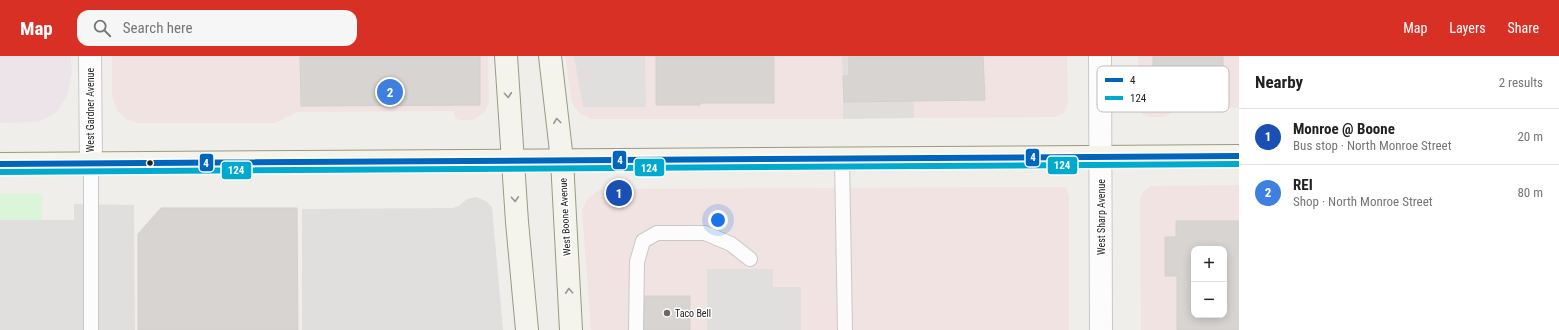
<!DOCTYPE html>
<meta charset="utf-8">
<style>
:root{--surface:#fff;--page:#f6f6f6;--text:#222;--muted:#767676;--line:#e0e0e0;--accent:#d93025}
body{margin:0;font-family:"Roboto Condensed",sans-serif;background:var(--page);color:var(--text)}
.controls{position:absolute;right:12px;bottom:12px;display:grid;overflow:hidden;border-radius:8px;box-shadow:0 2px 10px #0003}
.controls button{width:36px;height:36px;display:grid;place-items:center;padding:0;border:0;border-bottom:1px solid var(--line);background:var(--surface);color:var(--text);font:20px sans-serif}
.you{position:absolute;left:718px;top:164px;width:14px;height:14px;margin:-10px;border:3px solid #fff;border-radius:50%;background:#1a73e8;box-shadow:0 0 0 6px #1a73e833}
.badge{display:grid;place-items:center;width:26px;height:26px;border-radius:50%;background:var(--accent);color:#fff;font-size:13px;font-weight:700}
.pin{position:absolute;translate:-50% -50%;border:2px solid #fff;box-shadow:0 1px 4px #0006}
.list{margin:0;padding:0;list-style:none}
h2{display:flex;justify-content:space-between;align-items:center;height:52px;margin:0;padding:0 16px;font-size:17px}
h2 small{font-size:13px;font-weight:400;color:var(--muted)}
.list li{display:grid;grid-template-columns:26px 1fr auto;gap:12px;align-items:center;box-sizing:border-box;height:56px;padding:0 16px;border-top:1px solid var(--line)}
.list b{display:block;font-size:15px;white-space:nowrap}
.list p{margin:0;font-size:13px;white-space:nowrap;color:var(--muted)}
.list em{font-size:13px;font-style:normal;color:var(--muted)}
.icon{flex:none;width:22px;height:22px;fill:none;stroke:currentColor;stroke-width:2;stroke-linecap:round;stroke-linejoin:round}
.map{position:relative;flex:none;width:1239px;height:274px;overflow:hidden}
header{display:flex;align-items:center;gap:24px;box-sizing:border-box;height:56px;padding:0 20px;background:var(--accent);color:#fff}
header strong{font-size:19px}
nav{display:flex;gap:22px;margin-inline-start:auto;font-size:14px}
.search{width:280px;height:36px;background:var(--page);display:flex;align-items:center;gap:10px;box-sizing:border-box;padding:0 14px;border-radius:12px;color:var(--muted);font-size:15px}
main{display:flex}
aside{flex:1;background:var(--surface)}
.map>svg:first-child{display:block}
.residential{fill:#dfdedc}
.commercial{fill:#f1e3e1;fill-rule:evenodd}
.industrial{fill:#ede4e9}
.park{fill:#daf5da}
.parking{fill:#e0dfde}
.building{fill:#d7d4d2;stroke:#d3d0cc;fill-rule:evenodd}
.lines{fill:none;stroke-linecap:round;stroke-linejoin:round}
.service-casing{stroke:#c9c8c7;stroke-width:16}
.minor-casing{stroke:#c9c8c7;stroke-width:24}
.secondary-casing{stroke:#999a82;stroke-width:24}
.service{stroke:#fdfcfc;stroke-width:14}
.minor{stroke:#fdfcfc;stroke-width:22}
.secondary{stroke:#f4f4ed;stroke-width:22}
.bus-1-casing{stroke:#fff;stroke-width:9}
.bus-2-casing{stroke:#fff;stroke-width:9}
.bus-1{stroke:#0065bd;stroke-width:6}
.bus-2{stroke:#00a9ce;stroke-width:6}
.oneway{stroke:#969692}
.bus-dot{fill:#222;stroke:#fff;stroke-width:1.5}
.poi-dot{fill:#6a6968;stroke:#fff;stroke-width:1.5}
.labels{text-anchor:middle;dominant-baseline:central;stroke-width:3;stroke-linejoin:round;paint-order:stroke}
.street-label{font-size:10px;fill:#222;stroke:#fff}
.poi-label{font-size:10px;fill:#222;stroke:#fff;text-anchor:start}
.key{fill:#fff;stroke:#bdbdbd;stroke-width:1}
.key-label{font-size:11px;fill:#222}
.line-badge{stroke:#fff;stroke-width:1.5}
.badge-label{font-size:11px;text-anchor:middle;font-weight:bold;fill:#fff}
</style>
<header>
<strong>Map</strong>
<div class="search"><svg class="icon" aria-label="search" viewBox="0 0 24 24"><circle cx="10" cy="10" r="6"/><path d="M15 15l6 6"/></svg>Search here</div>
<nav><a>Map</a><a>Layers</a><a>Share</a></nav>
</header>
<main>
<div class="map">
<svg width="1239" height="274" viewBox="0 0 1239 274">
<rect width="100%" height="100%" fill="#f0eeeb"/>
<polygon class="residential" points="842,0 913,0 914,62 843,63"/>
<g class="commercial">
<polygon points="112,0 488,0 489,46 485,56 473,64 459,64 455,62 454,55 297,56 275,67 137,67 126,63 117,54 112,40"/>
<polygon points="565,0 842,0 843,63 591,63 579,57 572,47"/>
<polygon points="913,0 1067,0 1068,47 1064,57 1055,61 914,62"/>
<polygon points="1138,0 1239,0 1239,52 1178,52 1170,58 1163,61 1149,61 1142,58 1138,51"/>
<path d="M1239,129V274H1141L1140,144L1142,137L1151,130ZM1194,193H1224V259H1194Z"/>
<polygon points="1066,131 1069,140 1069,274 591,274 582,155 587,144 596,136 603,133"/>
</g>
<polygon class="industrial" points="0,0 71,0 72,16 67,40 56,57 38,66 0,67"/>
<polygon class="park" points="0,138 42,138 43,274 0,274"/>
<g class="parking">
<polygon points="574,0 645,0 646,51 583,51"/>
<polygon points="476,141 486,145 492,151 503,274 302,274 302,153 453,152 459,150 467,143"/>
<polygon points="74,148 134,149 135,274 0,274 0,164 74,164"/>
<polygon points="707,213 773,213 773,231 801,231 801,274 707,274"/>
</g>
<g class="building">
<polygon points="300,0 480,0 480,49 301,50"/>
<polygon points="656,0 774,0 774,47 700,47 700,49 656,49"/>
<polygon points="849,0 983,0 985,44 844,46 843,20 849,20"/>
<rect x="1153" y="0" width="70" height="44"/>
<polygon points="161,152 297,152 298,274 138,274 138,178"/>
<path d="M1176,165H1239V274H1177V220H1165V181H1176ZM1194,193H1224V259H1194Z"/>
<polygon points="645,240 690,240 690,274 644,274"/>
</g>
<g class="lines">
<defs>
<g id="service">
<polyline points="842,103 845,274"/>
<polyline points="91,107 91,274"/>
<polyline points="636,274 637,206 643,185 657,177 705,177 731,188 750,203"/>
</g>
<g id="minor">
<polyline points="90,0 91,107"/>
<polyline points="1100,0 1101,274"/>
</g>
<g id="secondary">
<polyline points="506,0 517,166 527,274"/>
<polyline points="550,0 562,104 571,274"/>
<polyline points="0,108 1239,100"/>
</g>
</defs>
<use href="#service" class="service-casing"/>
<use href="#minor" class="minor-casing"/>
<use href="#secondary" class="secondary-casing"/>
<use href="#service" class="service"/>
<use href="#minor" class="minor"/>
<use href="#secondary" class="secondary"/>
<defs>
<polyline id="bus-1" points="0,108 1239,100"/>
<polyline id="bus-2" points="0,116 1239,108"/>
</defs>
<use href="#bus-1" class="bus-1-casing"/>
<use href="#bus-2" class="bus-2-casing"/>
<use href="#bus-1" class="bus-1"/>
<use href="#bus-2" class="bus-2"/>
</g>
<defs><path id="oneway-chevron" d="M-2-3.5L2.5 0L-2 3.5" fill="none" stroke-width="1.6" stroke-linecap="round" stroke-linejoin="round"/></defs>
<g class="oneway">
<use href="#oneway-chevron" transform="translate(508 39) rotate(86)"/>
<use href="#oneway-chevron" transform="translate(557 65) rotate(-97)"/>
<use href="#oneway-chevron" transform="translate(515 143) rotate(86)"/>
<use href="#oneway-chevron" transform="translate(569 235) rotate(-93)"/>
</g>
<circle class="bus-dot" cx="150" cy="107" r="3.5"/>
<circle class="poi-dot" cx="667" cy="257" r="4"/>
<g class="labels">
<g class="street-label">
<text transform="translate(90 54) rotate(-90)">West Gardner Avenue</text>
<text transform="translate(565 161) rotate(-93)">West Boone Avenue</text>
<text transform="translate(1101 161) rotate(-90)">West Sharp Avenue</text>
</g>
<g class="poi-label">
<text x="675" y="257">Taco Bell</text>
</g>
</g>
<rect x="1097" y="10" width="132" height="46" rx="6" class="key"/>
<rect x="1105" y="22" width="18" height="4" fill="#0065bd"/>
<rect x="1105" y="40" width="18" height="4" fill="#00a9ce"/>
<g class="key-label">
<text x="1130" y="28">4</text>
<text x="1130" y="46">124</text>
</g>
<g class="line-badge">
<rect x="1025" y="92" width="15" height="19" rx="4" fill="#0065bd"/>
<rect x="612" y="94" width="15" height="20" rx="4" fill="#0065bd"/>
<rect x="199" y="97" width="15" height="19" rx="4" fill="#0065bd"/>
<rect x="1047" y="100" width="31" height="19" rx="4" fill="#00a9ce"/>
<rect x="634" y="102" width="31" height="19" rx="4" fill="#00a9ce"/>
<rect x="221" y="105" width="31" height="19" rx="4" fill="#00a9ce"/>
</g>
<g class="badge-label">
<text x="1033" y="105">4</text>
<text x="620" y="108">4</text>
<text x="206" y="111">4</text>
<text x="1062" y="113">124</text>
<text x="649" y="116">124</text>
<text x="236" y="118">124</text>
</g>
</svg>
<div class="controls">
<button>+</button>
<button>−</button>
</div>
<div class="you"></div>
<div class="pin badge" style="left:619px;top:137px;background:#1a4fb4">1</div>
<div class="pin badge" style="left:390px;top:36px;background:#3f7fe0">2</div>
</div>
<aside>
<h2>Nearby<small>2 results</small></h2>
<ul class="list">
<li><span class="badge" style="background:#1a4fb4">1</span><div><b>Monroe @ Boone</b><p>Bus stop · North Monroe Street</p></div><em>20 m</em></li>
<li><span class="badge" style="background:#3f7fe0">2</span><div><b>REI</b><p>Shop · North Monroe Street</p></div><em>80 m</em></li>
</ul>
</aside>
</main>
